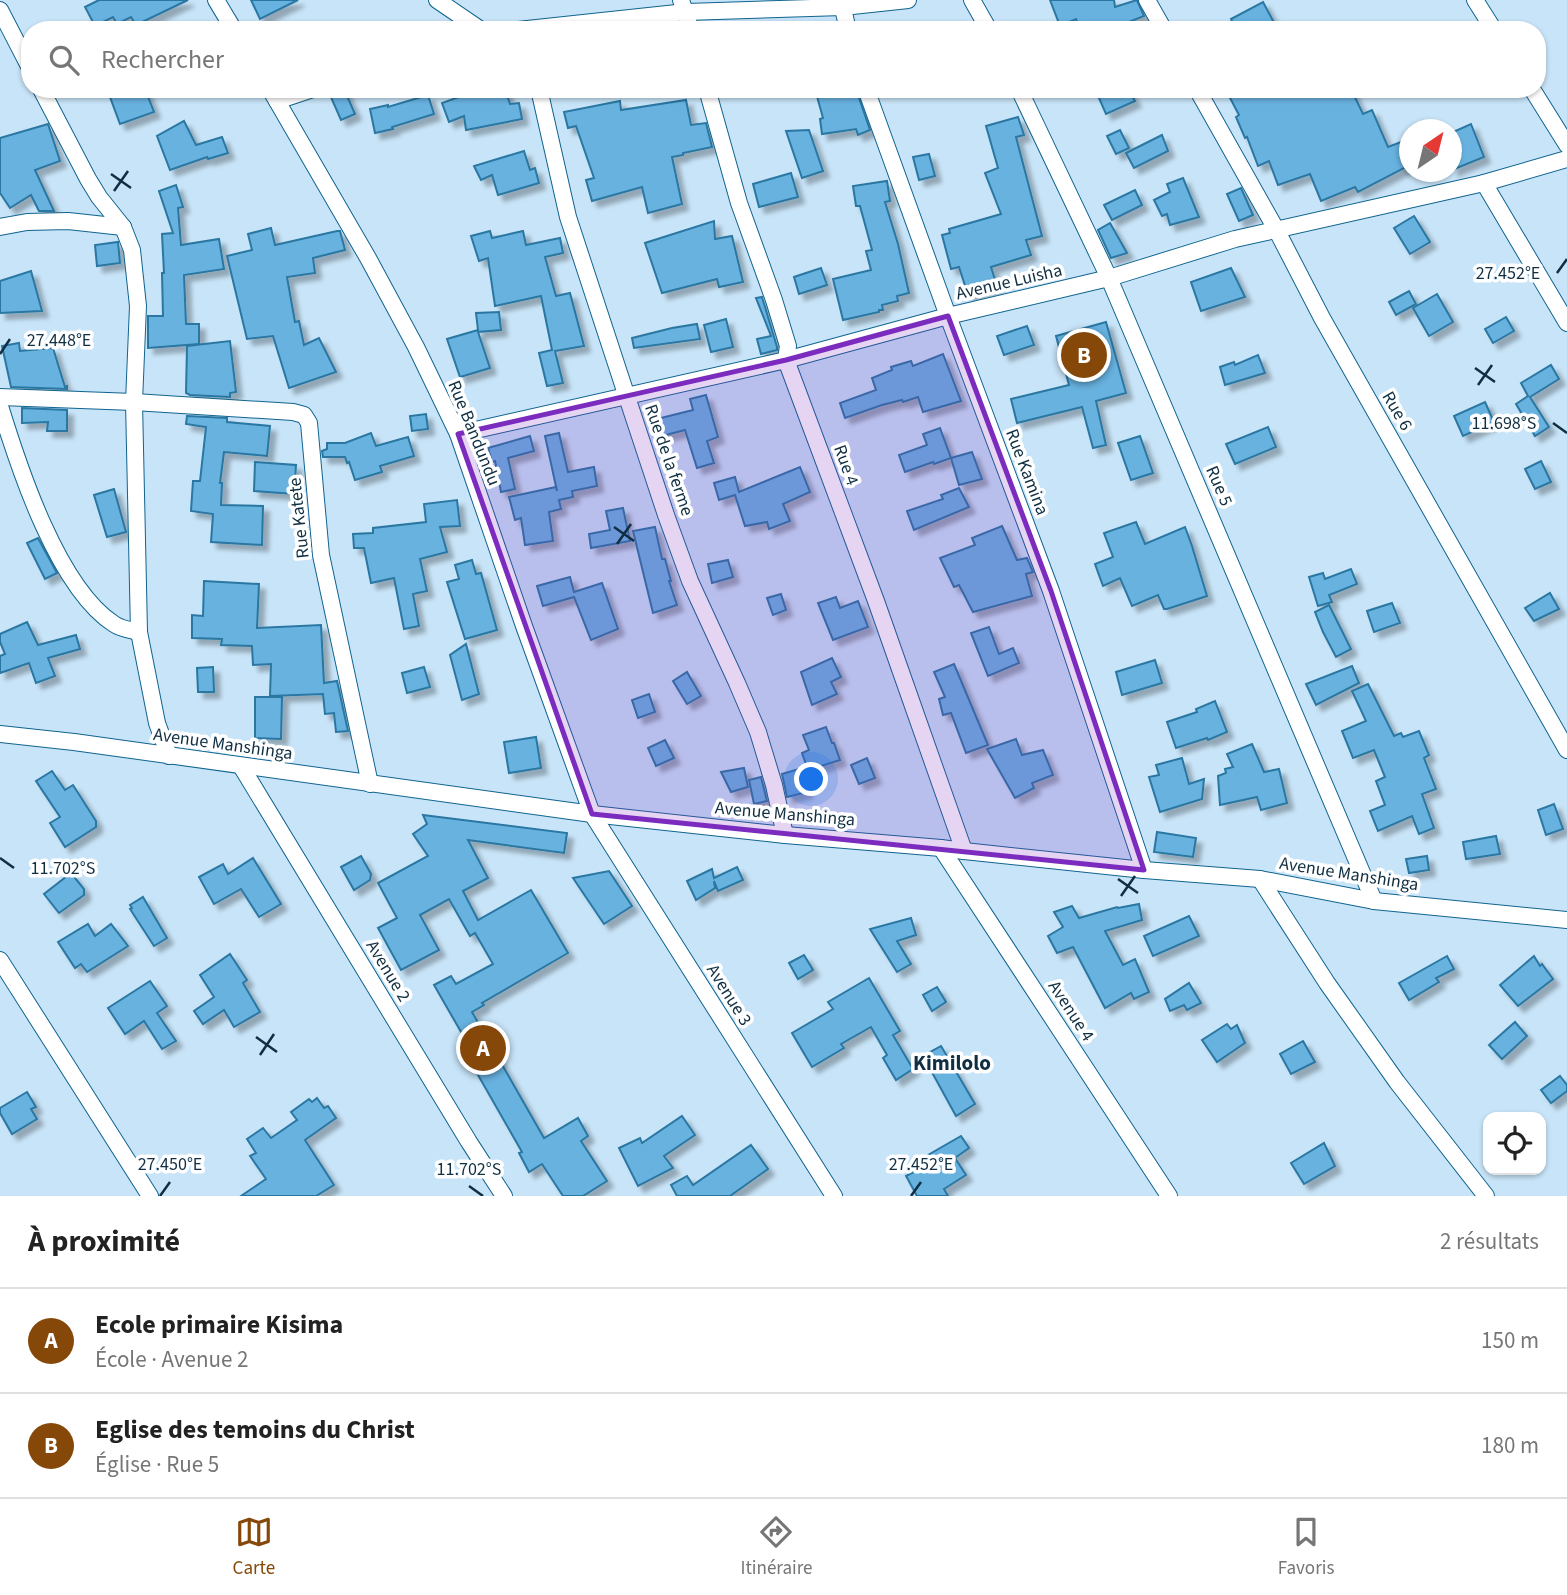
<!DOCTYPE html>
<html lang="fr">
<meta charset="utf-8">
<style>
:root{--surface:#fff;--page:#f6f6f6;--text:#222;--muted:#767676;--line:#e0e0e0;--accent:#864809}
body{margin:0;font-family:"Source Sans 3",sans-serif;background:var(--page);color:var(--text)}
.controls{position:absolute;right:21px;bottom:21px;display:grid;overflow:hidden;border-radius:14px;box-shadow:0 2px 5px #0004}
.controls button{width:63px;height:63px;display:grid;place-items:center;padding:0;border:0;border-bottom:2px solid var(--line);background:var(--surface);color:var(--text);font:35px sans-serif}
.compass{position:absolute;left:1399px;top:119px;width:63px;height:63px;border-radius:50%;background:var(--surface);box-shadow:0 2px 5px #0004;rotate:35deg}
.you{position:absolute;left:812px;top:780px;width:24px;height:24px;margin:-18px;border:5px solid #fff;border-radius:50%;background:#1a73e8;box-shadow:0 0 0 10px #1a73e833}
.badge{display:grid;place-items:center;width:46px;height:46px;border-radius:50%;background:var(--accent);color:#fff;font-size:23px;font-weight:700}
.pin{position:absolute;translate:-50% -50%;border:4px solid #fff;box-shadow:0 2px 7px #0006}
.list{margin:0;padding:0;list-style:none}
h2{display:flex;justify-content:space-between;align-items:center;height:91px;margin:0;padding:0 28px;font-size:30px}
h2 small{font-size:23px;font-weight:400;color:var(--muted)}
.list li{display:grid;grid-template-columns:46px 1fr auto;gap:21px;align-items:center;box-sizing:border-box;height:105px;padding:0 28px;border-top:2px solid var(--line)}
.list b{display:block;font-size:26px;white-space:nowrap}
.list p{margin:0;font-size:23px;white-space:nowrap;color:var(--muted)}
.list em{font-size:23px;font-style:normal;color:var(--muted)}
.icon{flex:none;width:38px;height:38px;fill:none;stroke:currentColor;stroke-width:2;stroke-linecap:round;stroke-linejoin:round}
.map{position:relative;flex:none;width:1567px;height:1196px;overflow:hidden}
.search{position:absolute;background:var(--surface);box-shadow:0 2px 5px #0004;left:21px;right:21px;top:21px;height:77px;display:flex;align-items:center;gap:18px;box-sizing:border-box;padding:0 24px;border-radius:28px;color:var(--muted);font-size:26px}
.sheet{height:301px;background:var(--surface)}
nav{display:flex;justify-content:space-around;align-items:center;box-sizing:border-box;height:98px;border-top:2px solid var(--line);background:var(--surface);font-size:19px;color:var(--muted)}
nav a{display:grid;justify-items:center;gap:4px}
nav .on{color:var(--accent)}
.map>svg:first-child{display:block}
.building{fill:#68b2e0;stroke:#2a77a2;stroke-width:2;filter:url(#shadow)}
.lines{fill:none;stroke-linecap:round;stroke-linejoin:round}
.street-casing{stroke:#10648f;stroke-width:18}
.street{stroke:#fff;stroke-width:16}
.marked{fill:#7b2cbf;fill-opacity:0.2;stroke:#7b2cbf;stroke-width:5;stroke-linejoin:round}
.ticks{fill:none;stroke:#102f42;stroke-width:2.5}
.labels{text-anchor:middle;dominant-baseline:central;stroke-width:7;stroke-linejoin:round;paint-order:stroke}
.street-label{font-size:18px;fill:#102f42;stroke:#fff}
.quarter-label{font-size:21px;font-weight:bold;fill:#102f42;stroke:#fff}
.ticks-label{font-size:18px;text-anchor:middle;fill:#102f42;stroke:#fff;stroke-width:7;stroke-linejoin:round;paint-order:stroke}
</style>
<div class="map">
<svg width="1567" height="1196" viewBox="0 0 1567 1196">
<defs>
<filter id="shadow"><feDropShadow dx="6" dy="6" stdDeviation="2" flood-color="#0004"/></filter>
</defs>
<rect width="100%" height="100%" fill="#c8e4f8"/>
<g class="building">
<polygon points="99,0 188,0 136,25 131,17 117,24 113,17 95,26 85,7"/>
<polygon points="251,0 298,0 260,19"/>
<polygon points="1050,0 1114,0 1115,7 1137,0 1144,16 1109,30 1084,30 1081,22 1078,24 1076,19 1060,26"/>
<polygon points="1263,2 1278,30 1236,30 1231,19"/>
<polygon points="116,89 145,89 154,112 120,124 110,97 118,94"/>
<polygon points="344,89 355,114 341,120 330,95"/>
<polygon points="481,89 505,89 510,104 519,103 522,119 466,130 464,116 449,122 442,103"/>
<polygon points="815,89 856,89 870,130 858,135 856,129 822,134 820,119 823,118"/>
<polygon points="1095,89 1128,89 1135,101 1106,114"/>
<polygon points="1247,89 1351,89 1363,114 1372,110 1388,147 1401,142 1410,160 1410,165 1358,192 1355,187 1321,201 1310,174 1278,185 1269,161 1258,166 1247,137 1245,138 1236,117 1239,115 1230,98"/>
<polygon points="428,95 434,114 392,127 393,129 375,133 370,109 388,105 388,107"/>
<polygon points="686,100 691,125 706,123 712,147 683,153 683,155 672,157 682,204 648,213 642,187 592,201 586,180 594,178 576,126 568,128 564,112 620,101 621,110"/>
<polygon points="1018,117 1024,135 1016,137 1042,236 1026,240 1031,255 991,267 997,286 968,295 959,267 951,269 942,235 950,233 949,229 1001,214 985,173 998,168 986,126"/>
<polygon points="184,121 196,145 222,137 228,153 208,159 207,157 170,170 157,136"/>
<polygon points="48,124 60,161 35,170 54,211 39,211 31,195 10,208 0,193 0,138"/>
<polygon points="1471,124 1484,157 1452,170 1452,162 1461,153 1453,132"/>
<polygon points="809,130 823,171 802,178 786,131"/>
<polygon points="1120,130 1129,148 1116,154 1107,136"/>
<polygon points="1162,135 1168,151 1134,168 1126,153"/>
<polygon points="524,151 530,170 535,168 539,183 498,195 492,175 481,180 474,166"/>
<polygon points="929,154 935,176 919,180 913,157"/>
<polygon points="791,173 798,197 759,207 753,184"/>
<polygon points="1183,178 1199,217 1170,225 1167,214 1162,216 1154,200 1170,192 1167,184"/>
<polygon points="887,181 890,201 885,202 898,244 909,293 897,296 898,301 882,305 883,310 879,310 879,312 843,320 833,279 871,270 866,251 872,250 860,206 856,206 853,186"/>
<polygon points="176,185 183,207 178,208 181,245 219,239 224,269 184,275 186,324 199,324 199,344 148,348 148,316 163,316 162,273 164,273 162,234 173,233 159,191"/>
<polygon points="1241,188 1253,215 1239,221 1227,194"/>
<polygon points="1135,190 1142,205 1112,220 1104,205"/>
<polygon points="1414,216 1430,242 1410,254 1394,228"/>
<polygon points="714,221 715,239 732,236 743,282 719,287 717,279 662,293 645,243"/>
<polygon points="1110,223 1127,253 1111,258 1098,230"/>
<polygon points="271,228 275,245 337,231 340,231 345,250 313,258 315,273 287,277 295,322 299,321 304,345 319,338 336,372 289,388 273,336 247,339 227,256 252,250 248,234"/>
<polygon points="490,231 492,238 523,231 526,245 560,238 563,253 545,257 556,296 570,293 584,346 555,351 563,383 547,386 539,353 552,350 541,296 495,306 488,258 479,261 471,236"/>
<polygon points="118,242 120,263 97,266 95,245"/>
<polygon points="821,268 827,285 799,294 794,277"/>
<polygon points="1231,268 1245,297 1201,311 1191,282"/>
<polygon points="31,271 42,311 0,313 0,281"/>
<polygon points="1409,291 1416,304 1396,315 1389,302"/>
<polygon points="1437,294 1453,322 1429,336 1413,308"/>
<polygon points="762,297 777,347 777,350 761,354 757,339 771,336 756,298"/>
<polygon points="499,312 501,330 478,332 490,368 460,377 447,339 478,330 476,313"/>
<polygon points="1506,317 1514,331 1493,343 1485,329"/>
<polygon points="726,319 733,347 711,352 704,325"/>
<polygon points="1106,322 1126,393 1096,401 1106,445 1093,448 1082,407 1017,423 1011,399 1069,385 1056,336"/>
<polygon points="697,324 700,339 634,348 632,338 672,328"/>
<polygon points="1027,326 1034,345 1004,355 997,336"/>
<polygon points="230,341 236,392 230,393 230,397 190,395 186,393 187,346"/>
<polygon points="19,343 20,351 53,348 65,387 67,386 67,389 11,387 2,346"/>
<polygon points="943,354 961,401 923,412 918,397 903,402 902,400 882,405 845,418 840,403 876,390 872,378 892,370 891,367 911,361 913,366"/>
<polygon points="1258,355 1265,373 1225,385 1220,367 1234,362 1235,365"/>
<polygon points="1551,365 1559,379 1530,397 1549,427 1535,436 1516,404 1528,396 1521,383"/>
<polygon points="706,395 718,437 707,441 714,463 697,468 685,430 662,436 657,419 693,410 690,399"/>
<polygon points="1485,402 1494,422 1463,436 1454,416"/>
<polygon points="22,408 67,410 67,431 47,431 48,422 22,423"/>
<polygon points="426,414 428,429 412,431 410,416"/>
<polygon points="187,416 227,418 227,422 270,426 267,456 224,452 220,483 222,483 221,505 263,506 262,545 211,542 213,514 191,511 193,481 200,481 206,427 186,424"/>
<polygon points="1268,427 1276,447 1235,464 1226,444"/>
<polygon points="940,428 951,458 934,464 933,462 905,472 899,455 927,445 923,434"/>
<polygon points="371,433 376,446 408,437 414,456 380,466 382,472 355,480 349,462 347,463 345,457 323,457 322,451 327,449 327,443 345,443"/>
<polygon points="559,433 568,472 594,467 597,486 572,491 573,497 559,500 561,509 549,512 553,541 525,545 521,518 515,520 509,497 556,487 557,491 545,436"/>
<polygon points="530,436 534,451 508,458 515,489 501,492 495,461 492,462 488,448"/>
<polygon points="1140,436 1153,473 1131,480 1118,443"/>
<polygon points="972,452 982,479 959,485 951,458"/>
<polygon points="1541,461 1551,482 1535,489 1525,469"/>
<polygon points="255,462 296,465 294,494 254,491"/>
<polygon points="800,467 810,492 783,504 790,521 769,529 767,522 745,526 735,495 719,500 714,483 735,477 739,492"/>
<polygon points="959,488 969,507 914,530 907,511 943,499 941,495"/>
<polygon points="114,489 126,532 107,537 94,495"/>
<polygon points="457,500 460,526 440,527 447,552 420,559 427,591 413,594 419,626 404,629 394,578 371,583 364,548 354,548 353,534 373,533 373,528 426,522 424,504"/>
<polygon points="623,508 630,541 591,548 589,534 610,530 606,511"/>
<polygon points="1136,522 1145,544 1185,527 1192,546 1207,596 1167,609 1164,609 1158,595 1132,606 1120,578 1103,586 1095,564 1113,557 1104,533"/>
<polygon points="1002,526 1017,560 1027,558 1033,572 1026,574 1032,596 973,612 959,585 954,587 940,558 975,545 972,538"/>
<polygon points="655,527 662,559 665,559 671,581 669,581 677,605 653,613 633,531"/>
<polygon points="38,538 57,573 45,579 27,543"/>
<polygon points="472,560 476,574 481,573 497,630 465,639 447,582 459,579 455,565"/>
<polygon points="728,560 733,577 712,583 708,564"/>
<polygon points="1351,569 1357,584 1329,595 1332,602 1318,606 1309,577 1323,573 1325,579"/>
<polygon points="570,577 574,592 602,583 618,629 591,640 574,597 543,606 537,586"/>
<polygon points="204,581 259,584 257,628 321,625 324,683 337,681 348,731 336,732 334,713 325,714 323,694 270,696 271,664 253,665 252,646 221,645 222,639 192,638 192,615 203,616"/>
<polygon points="1550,593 1559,609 1534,621 1525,608"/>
<polygon points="781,594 786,610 773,615 767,598"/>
<polygon points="836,597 840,608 858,601 868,627 833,640 818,603"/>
<polygon points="1392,603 1400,623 1374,632 1367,611"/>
<polygon points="1329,605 1351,649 1336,657 1323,632 1315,612"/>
<polygon points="27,622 38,645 76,635 80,649 48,658 55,676 36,683 29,663 0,673 0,656 5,654 0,642 0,634"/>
<polygon points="989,627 999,654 1013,648 1019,663 988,676 971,633"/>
<polygon points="466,644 479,694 462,700 450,655"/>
<polygon points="832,658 841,677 831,682 837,694 812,705 801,672"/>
<polygon points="1155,660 1162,683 1122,695 1116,672"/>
<polygon points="954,664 988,745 966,753 951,713 943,715 939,699 945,697 934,672"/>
<polygon points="1352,666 1359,683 1316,705 1306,684"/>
<polygon points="213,667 214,692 198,692 197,668"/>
<polygon points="424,667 430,687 407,693 402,673"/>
<polygon points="687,672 701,696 687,704 673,681"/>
<polygon points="1368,684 1394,736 1401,733 1403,737 1419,731 1429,755 1424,758 1436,789 1422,794 1434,828 1419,834 1412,816 1378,831 1370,811 1385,805 1376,781 1385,777 1374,750 1353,758 1342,731 1366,721 1352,691"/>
<polygon points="649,694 655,712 638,718 632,700"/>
<polygon points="255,697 282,697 281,739 255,738"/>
<polygon points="1215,701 1227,732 1208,740 1207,738 1176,748 1167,722 1197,712 1196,709"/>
<polygon points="826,727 832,743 834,743 840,760 808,770 802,753 809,750 803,735"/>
<polygon points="536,737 541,768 509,773 504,742"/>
<polygon points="1016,739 1022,755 1043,750 1053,775 1032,783 1034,788 1015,798 987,749"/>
<polygon points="665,740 674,758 656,766 648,748"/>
<polygon points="1252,744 1264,772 1279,769 1287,803 1261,810 1257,797 1220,805 1218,776 1226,773 1225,769 1233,767 1227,754"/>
<polygon points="867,758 875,778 859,784 851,765"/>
<polygon points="1182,758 1189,784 1204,779 1202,799 1160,812 1149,777 1159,775 1156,765"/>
<polygon points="744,768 748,787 731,792 721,772"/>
<polygon points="799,769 807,792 787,797 782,774"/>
<polygon points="52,771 65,790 73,785 96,821 96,827 65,847 50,823 60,817 36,781"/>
<polygon points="761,777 767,801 754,804 749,780"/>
<polygon points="1554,804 1563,829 1546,835 1538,810"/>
<polygon points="423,815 567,833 564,853 468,840 488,878 463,891 478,920 531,890 568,953 482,1003 484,1005 472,1012 544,1138 578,1118 588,1136 581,1141 607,1181 583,1196 563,1196 542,1164 529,1172 519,1153 522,1152 462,1047 468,1044 434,985 451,976 456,984 493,964 475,933 470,936 449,899 420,915 439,950 401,970 378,928 397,918 378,883 428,856 413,834 427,824"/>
<polygon points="1157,832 1196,838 1193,857 1154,852"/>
<polygon points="1496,836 1500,854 1466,859 1463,842"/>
<polygon points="361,856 371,874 370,880 354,890 341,867"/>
<polygon points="1427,856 1429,870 1409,873 1406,859"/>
<polygon points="253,858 281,904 259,917 241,889 214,904 199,877 223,864 228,874"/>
<polygon points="737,867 743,880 718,891 714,881 715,888 696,900 687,881 712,869 714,878"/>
<polygon points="609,871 632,906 604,924 573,878"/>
<polygon points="71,873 84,889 84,895 59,913 44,894"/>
<polygon points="143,897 167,938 154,946 130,909 132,908 130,905"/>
<polygon points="1139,904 1142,920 1105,931 1123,965 1135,959 1149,992 1134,999 1131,993 1105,1008 1073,947 1057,953 1048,936 1063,927 1054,912 1072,906 1079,918 1117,907 1118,908"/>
<polygon points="1189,916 1199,936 1153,956 1144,936"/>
<polygon points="911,918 916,935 897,941 911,964 897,972 870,929"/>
<polygon points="88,924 95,936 111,924 128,946 87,972 81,964 75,968 58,942"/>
<polygon points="230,954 247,980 243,983 260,1012 234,1027 224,1010 203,1024 194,1011 214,997 200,975"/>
<polygon points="804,955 813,970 798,979 789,963"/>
<polygon points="1447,956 1454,969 1436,978 1439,982 1409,1000 1399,983"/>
<polygon points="1534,956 1540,966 1542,964 1553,979 1518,1006 1500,985"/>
<polygon points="869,978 900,1031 893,1035 913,1069 896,1080 883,1058 887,1055 871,1027 841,1044 844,1048 812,1067 792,1033 833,1009 828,1002"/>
<polygon points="150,981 167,1006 157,1013 176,1041 162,1049 144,1021 125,1034 108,1008"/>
<polygon points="1189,983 1201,1003 1187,1010 1184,1005 1170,1011 1165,999"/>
<polygon points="937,987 946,1002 932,1011 923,995"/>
<polygon points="1515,1022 1527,1036 1502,1059 1489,1045"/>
<polygon points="1227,1024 1231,1029 1237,1025 1245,1043 1217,1062 1202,1040"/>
<polygon points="1303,1041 1315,1062 1291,1074 1280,1054"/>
<polygon points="941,1046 975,1104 956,1116 923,1056"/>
<polygon points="1560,1076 1567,1085 1567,1091 1551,1103 1541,1090"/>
<polygon points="27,1092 36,1107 31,1109 37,1119 12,1134 0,1113 0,1108"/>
<polygon points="317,1098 324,1108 328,1106 336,1118 305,1140 334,1185 316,1196 241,1196 266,1179 250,1156 256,1153 247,1139 263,1128 271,1138 297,1120 291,1112 309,1099 312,1102"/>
<polygon points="682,1116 695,1135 664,1156 673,1168 638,1186 619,1148 640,1138 642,1143"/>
<polygon points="961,1136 969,1148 955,1158 966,1175 944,1189 948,1196 917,1196 906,1176 925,1166 921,1159"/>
<polygon points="1324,1143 1335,1166 1304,1184 1291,1163"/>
<polygon points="751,1145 768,1169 730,1196 677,1196 671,1185 687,1176 693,1185"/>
</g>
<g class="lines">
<defs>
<g id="street">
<polyline points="216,0 234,30"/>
<polyline points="437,0 481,30"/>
<polyline points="681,0 691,30"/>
<polyline points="841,0 848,30"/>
<polyline points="972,0 989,30"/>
<polyline points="1147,0 1164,30"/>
<polyline points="1475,0 1494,30"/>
<polyline points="0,10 30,68"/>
<polyline points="518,30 686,12 843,7 908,0"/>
<polyline points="41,89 88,179 99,197 123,227 132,250 138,306 134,402 139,632 157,723 169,756"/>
<polyline points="270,89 368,258 416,347 458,434 524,626 592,814 834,1196"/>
<polyline points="539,89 568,217 627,397 666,515 690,581 737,683 758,732 774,785 785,835"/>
<polyline points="707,89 739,203 774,300 788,346 786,360 876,601 964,851"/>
<polyline points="866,89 948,316 1051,591 1144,870"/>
<polyline points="1019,89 1109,278 1374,901"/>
<polyline points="1197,89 1277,231 1322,318 1567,750"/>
<polyline points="1532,89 1567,145"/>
<polyline points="277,101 313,89"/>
<polyline points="1484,183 1567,323"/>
<polyline points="0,227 27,222 68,221 123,227"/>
<polyline points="0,397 134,402 293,412 304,415 309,423 321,555 370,784"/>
<path d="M0,406C19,468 58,588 114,624C121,629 131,630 139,632"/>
<polyline points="458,434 786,360 948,316 1109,278 1235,239 1484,183 1567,159"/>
<polyline points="0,734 74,742 592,814 785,835 941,848 964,851 1144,870 1260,879 1374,901 1567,920"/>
<polyline points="241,766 469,1142 504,1196"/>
<polyline points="941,848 1169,1196"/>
<polyline points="1260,879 1327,983 1397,1082 1486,1196"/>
<polyline points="0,960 150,1196"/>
</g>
</defs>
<use href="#street" class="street-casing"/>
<use href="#street" class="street"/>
</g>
<path class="marked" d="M948,316L1051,591L1144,870L592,814L458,434L786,360Z"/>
<path class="ticks" d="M111,174L131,188M114,191L128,171M1557,273L1567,259M0,354L10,339M1475,368L1495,382M1478,385L1492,365M1553,423L1567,433M614,527L634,541M617,544L631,524M0,858L14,868M1118,879L1138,893M1121,896L1135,876M256,1037L277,1052M260,1055L274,1034M469,1186L483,1196M160,1196L170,1182M911,1196L921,1182"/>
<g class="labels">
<g class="street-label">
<text transform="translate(1009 282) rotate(-13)">Avenue Luisha</text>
<text transform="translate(1397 411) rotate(60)">Rue 6</text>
<text transform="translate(474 433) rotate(68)">Rue Bandundu</text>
<text transform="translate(669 460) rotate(71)">Rue de la ferme</text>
<text transform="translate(846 465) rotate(70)">Rue 4</text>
<text transform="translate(1027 472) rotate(69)">Rue Kamina</text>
<text transform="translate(1219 486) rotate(67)">Rue 5</text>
<text transform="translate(299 518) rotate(-96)">Rue Katete</text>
<text transform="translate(223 744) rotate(8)">Avenue Manshinga</text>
<text transform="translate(785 814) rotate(5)">Avenue Manshinga</text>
<text transform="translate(1349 874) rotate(9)">Avenue Manshinga</text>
<text transform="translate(388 971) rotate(59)">Avenue 2</text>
<text transform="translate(729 995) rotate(58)">Avenue 3</text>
<text transform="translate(1071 1011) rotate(57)">Avenue 4</text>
</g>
<g class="quarter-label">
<text x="952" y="1063">Kimilolo</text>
</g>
</g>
<g class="ticks-label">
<text x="1508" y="279">27.452°E</text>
<text x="59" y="346">27.448°E</text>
<text x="1504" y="429">11.698°S</text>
<text x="63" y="874">11.702°S</text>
<text x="170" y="1170">27.450°E</text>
<text x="921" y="1170">27.452°E</text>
<text x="469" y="1175">11.702°S</text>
</g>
</svg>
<div class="controls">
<button><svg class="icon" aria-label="locate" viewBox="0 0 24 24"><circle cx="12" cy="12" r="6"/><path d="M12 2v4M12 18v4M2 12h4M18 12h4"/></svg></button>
</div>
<svg class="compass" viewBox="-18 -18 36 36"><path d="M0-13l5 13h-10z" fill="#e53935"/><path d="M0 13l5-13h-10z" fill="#767676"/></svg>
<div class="you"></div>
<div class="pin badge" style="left:483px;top:1048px">A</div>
<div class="pin badge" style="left:1084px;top:355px">B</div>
<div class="search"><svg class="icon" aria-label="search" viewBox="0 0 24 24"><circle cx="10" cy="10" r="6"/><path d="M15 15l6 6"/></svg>Rechercher</div>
</div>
<section class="sheet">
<h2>À proximité<small>2 résultats</small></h2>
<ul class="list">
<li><span class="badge">A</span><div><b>Ecole primaire Kisima</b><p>École · Avenue 2</p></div><em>150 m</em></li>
<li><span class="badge">B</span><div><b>Eglise des temoins du Christ</b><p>Église · Rue 5</p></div><em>180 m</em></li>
</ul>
</section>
<nav>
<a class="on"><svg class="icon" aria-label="map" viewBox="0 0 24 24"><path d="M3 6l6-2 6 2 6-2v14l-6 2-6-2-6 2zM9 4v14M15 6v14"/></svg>Carte</a>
<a><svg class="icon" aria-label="directions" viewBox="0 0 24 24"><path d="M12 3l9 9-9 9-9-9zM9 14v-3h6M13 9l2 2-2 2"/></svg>Itinéraire</a>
<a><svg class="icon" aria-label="saved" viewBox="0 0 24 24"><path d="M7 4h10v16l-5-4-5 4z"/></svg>Favoris</a>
</nav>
